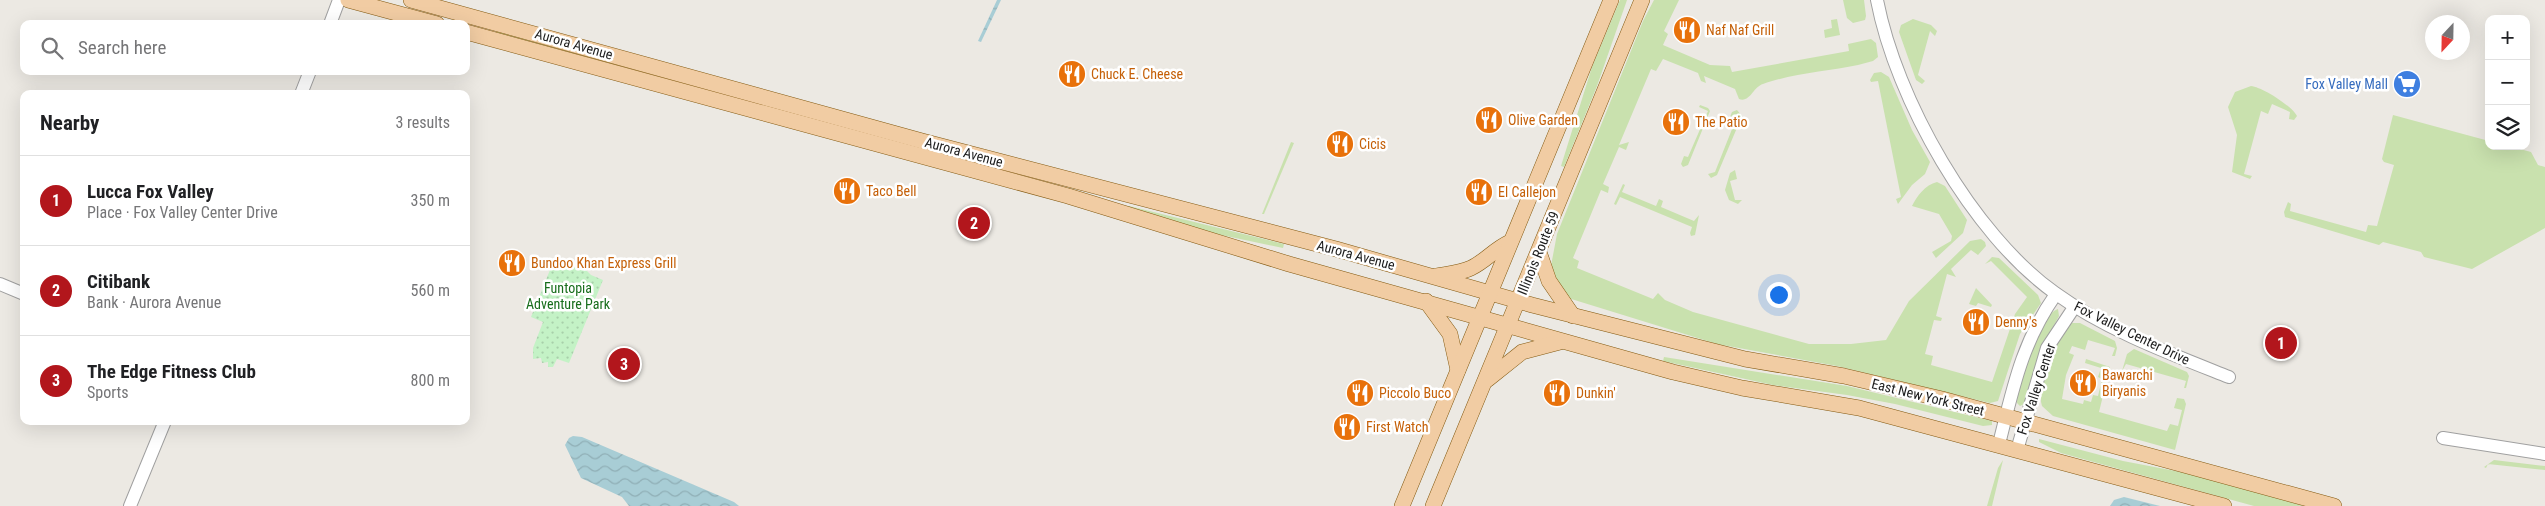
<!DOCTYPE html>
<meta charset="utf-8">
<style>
:root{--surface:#fff;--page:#f6f6f6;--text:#202124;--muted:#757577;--line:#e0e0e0;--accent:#b2161c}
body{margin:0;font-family:"Roboto Condensed",sans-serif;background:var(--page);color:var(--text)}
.controls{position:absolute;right:15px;top:15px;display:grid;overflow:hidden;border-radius:10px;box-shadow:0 5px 20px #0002}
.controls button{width:45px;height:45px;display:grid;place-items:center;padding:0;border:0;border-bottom:1px solid var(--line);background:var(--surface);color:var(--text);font:25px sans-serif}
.compass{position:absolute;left:2425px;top:15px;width:45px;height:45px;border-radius:50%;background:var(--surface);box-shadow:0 5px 20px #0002;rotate:202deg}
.you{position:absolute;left:1778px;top:294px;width:18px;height:18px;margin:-12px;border:4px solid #fff;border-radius:50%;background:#1a73e8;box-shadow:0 0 0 8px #1a73e833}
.badge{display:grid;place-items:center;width:32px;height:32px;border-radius:50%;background:var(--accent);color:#fff;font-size:16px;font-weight:700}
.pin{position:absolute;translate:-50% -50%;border:2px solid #fff;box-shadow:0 1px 5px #0006}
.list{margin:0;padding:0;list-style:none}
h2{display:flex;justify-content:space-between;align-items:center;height:65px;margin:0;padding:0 20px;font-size:21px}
h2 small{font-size:16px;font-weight:400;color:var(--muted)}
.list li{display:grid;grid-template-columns:32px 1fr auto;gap:15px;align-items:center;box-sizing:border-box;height:90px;padding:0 20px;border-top:1px solid var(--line)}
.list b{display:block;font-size:19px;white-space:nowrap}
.list p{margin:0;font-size:16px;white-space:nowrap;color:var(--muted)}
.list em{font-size:16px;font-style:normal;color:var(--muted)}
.icon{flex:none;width:28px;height:28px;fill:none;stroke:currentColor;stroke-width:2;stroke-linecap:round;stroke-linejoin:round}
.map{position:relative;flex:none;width:2545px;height:506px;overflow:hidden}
.search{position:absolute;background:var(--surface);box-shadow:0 5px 20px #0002;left:20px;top:20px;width:450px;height:55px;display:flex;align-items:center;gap:12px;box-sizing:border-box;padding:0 18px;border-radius:10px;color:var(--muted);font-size:19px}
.panel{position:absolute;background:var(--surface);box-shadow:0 5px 20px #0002;left:20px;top:90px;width:450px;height:335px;border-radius:10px}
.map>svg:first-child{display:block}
.grass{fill:#c9e1ae}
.park{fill:url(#park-dots)}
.water{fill:url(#water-waves)}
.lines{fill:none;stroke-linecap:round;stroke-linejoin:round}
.minor-casing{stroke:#a0a0a0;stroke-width:14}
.major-casing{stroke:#835910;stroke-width:16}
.minor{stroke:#fff;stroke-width:12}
.major{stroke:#f1cca3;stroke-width:15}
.labels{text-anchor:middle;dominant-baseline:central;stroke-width:5;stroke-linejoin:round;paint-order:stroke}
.food-label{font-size:14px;fill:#c56008;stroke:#fff;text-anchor:start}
.street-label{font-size:14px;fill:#1c1c1c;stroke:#fff}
.shop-label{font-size:14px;fill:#366cbe;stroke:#fff;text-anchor:end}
.park-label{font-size:14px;fill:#176d1b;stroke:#fff}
</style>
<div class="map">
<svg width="2545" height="506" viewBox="0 0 2545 506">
<defs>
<pattern id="park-dots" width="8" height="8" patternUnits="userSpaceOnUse" patternTransform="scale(1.25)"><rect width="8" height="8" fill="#c4f2c6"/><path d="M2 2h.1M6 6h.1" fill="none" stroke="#a8cfaa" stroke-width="1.8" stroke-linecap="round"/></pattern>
<pattern id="water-waves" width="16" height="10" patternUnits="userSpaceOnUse" patternTransform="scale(1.25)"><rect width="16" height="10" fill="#a8cdd5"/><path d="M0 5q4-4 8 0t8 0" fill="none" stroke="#90afb6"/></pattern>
</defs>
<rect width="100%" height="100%" fill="#ece9e3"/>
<g class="grass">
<polygon points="1620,0 1627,0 1597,86 1564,167 1561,166 1592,67"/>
<path d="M1654,0H1679L1664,31L1668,34L1663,45L1710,65L1730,66L1732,72L1849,51L1848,44L1871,39L1876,43L1878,57L1873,61L1858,65C1829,71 1790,74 1763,84C1753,87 1750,103 1739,99L1735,89L1704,76L1706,83L1701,81L1698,73L1663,59L1656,71L1651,69L1619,145L1629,142L1626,150L1619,147L1603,184L1609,187L1608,193L1601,190L1573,258L1579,261L1577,268L1653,299L1658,293L1665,300L1693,312L1809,344H1851L1886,340L1909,301L1970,241L1981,239L1985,242L1986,246L1978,255L1971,250L1951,269L1956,277L1947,274L1936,316L1942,318L1941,321L1934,320L1925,354L1933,356L1931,365L1992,382L2015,314L2027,297L1991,261L1985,264L1992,257L1999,258L2038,295L2041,303L2020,334L1998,401L1990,403L1837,366L1717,344L1568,298L1550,271L1557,234L1643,21Z"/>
<polygon points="1843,0 1864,0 1866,16 1865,20 1853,23 1847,18"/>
<polygon points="1837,19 1840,35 1825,38 1824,30 1832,28 1831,20"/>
<polygon points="1913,19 1931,25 1937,31 1935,36 1930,31 1918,75 1925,81 1922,84 1916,80 1899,32 1901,25"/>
<polygon points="496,31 727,94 727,96 495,33"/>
<polygon points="1881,72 1889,77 1912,130 1930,162 1925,174 1912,185 1898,204 1896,199 1901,197 1878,81 1871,82 1870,80 1874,73"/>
<path d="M2251,86C2262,87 2292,106 2297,116L2294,120L2289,119L2290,112L2272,104L2268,114L2261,111L2244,174L2252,176L2250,179L2232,172L2237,135L2228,107L2235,92Z"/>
<polygon points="1700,105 1708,108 1710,111 1688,165 1683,167 1681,164 1684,156 1688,157 1708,111 1699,107"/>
<polygon points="1737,110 1742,116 1717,175 1711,178 1708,174 1715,172 1738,114 1730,117 1732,112"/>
<polygon points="2393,115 2489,141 2489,146 2509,146 2531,152 2538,165 2545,167 2545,228 2472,269 2424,257 2421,252 2383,242 2379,245 2285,217 2284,212 2288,202 2291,204 2290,211 2366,232 2368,225 2377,226 2394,165 2384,162 2382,159"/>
<polygon points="1291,142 1294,143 1264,214 1262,214"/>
<polygon points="1735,170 1737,179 1730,181 1735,200 1742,200 1738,204 1729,200 1725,190 1730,173"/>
<path d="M1937,182L1945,186L1967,220L1963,233L1936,258L1932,252L1951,241L1952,236L1939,214L1912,206C1917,196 1925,185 1937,182Z"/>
<polygon points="1623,184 1625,185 1622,192 1656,206 1659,199 1663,201 1661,207 1694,221 1699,215 1695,235 1691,236 1690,233 1692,227 1620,197 1616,205 1614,204"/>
<polygon points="1129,206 1284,244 1283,248 1193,229 1128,209"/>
<polygon points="1976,288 1992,305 1991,307 1978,303 1976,306 1969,304"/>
<path d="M2058,309L2059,316L2047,338L2024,404L2020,406L2017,403C2018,382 2038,316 2058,309Z"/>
<path d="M2072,323H2080L2115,341L2117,348L2115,356H2112L2115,348L2088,340L2085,350L2072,346L2069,353L2074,355L2066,375L2062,399L2083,404L2084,400L2091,402L2093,395L2098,396L2102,379L2098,377L2101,368L2085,363L2086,359L2110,367L2099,412L2167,431L2170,424L2178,426L2182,410L2174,408L2177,398L2184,399L2186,404L2175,450L2053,416L2042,406C2036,387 2054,332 2072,323Z"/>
<polygon points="2134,349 2187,372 2189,376 2186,388 2184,388 2186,381 2126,364 2122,371 2127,354"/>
<polygon points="1664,357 1847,386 1992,421 1992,425 1983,426 1895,404 1847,395 1773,385 1663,361"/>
<polygon points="2039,439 2123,461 2186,473 2305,506 2254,506 2061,453 2039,442"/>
<polygon points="2003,460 1992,506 1987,506 1998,468"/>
<polygon points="2494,460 2545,466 2545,470 2488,464 2486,468 2484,467"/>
</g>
<polygon class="park" points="554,260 587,271 591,275 603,280 569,363 557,359 553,367 548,367 548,362 542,363 541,358 533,359 533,348 543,322 531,317"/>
<g class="water">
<polygon points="997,0 1001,0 981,42 978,41"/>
<polygon points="573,436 582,437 734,502 739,506 629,506 622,497 581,478 565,445 569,438"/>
<polygon points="2124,497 2160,506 2110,506 2114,500"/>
</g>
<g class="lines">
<defs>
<g id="minor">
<path d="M1877,0C1896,99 1972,234 2055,293C2106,330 2171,354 2229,377"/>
<polyline points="330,24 339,0"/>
<polyline points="301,94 310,71"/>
<polyline points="0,284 24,294"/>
<polyline points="2443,438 2545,454"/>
<path d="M1999,444C2013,388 2022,342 2056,294"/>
<polyline points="2017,450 2047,348 2075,306"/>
<polyline points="130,506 165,421"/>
</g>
<g id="major">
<polyline points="348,0 437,24"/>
<polyline points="411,0 922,141 1336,249 1532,305 1745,359 1844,376 1942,399 2334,506"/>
<polyline points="466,32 1068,196 1289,264 1673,372 1742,388 1859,408 2224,506"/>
<polyline points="1539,252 1549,281 1573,316"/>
<path d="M1436,276C1447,274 1461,273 1471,268C1486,261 1493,250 1510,242"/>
<polyline points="1426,301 1450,334 1458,370"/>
<polyline points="1487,380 1522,352 1560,342"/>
<polyline points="1402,506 1611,0"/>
<polyline points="1433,506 1642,0"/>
</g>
</defs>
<use href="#minor" class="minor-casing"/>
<use href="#major" class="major-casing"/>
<use href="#minor" class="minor"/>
<use href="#major" class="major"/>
</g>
<defs>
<symbol id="restaurant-disc" viewBox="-11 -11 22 22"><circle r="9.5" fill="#e8710a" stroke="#fff"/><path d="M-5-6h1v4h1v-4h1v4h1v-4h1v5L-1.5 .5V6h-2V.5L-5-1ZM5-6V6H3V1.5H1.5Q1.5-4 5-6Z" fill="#fff"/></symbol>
<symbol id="supermarket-disc" viewBox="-11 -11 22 22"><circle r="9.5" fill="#3f7fe0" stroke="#fff"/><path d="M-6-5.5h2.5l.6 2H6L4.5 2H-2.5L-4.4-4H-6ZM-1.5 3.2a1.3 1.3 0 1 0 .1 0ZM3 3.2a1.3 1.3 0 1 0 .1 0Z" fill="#fff"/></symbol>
</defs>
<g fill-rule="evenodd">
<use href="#restaurant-disc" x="1671" y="14" width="32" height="32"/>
<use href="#restaurant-disc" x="1056" y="58" width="32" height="32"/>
<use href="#supermarket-disc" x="2391" y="68" width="32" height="32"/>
<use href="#restaurant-disc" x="1473" y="104" width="32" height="32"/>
<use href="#restaurant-disc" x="1660" y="106" width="32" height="32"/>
<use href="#restaurant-disc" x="1324" y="128" width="32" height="32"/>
<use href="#restaurant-disc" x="831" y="175" width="32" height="32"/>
<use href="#restaurant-disc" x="1463" y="176" width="32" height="32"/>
<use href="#restaurant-disc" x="496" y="247" width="32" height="32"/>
<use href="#restaurant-disc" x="1960" y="306" width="32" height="32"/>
<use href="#restaurant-disc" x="2067" y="367" width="32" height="32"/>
<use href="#restaurant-disc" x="1344" y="377" width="32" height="32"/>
<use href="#restaurant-disc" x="1541" y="377" width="32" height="32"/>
<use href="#restaurant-disc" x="1331" y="411" width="32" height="32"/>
</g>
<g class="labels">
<g class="food-label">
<text x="1706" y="30">Naf Naf Grill</text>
<text x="1091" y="74">Chuck E. Cheese</text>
<text x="1508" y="120">Olive Garden</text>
<text x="1695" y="122">The Patio</text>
<text x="1359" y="144">Cicis</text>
<text x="866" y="191">Taco Bell</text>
<text x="1498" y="192">El Callejon</text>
<text x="531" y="263">Bundoo Khan Express Grill</text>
<text x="1995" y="322">Denny's</text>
<text x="2102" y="375">Bawarchi<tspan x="2102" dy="16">Biryanis</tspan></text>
<text x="1379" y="393">Piccolo Buco</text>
<text x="1576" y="393">Dunkin'</text>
<text x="1366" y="427">First Watch</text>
</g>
<g class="street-label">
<text transform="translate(574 44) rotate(16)">Aurora Avenue</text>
<text transform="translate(964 152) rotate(15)">Aurora Avenue</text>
<text transform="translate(1538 253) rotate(-68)">Illinois Route 59</text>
<text transform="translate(1356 255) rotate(15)">Aurora Avenue</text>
<text transform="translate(2132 333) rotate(26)">Fox Valley Center Drive</text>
<text transform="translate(2036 389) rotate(-72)">Fox Valley Center</text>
<text transform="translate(1928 397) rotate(14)">East New York Street</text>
</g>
<g class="shop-label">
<text x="2388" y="84">Fox Valley Mall</text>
</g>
<g class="park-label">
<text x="568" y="288">Funtopia<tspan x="568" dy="16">Adventure Park</tspan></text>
</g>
</g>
</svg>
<div class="controls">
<button>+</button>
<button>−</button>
<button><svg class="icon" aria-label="layers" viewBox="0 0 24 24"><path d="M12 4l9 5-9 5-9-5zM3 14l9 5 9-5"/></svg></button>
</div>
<svg class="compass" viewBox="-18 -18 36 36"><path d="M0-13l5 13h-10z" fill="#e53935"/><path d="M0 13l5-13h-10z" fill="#757577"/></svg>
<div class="you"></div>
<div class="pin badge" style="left:2281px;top:343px">1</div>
<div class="pin badge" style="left:974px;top:223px">2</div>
<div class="pin badge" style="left:624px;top:364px">3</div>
<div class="search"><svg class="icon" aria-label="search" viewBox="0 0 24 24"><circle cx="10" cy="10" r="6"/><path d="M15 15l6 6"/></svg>Search here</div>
<section class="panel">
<h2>Nearby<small>3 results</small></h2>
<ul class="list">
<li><span class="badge">1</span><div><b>Lucca Fox Valley</b><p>Place · Fox Valley Center Drive</p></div><em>350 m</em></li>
<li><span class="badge">2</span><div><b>Citibank</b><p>Bank · Aurora Avenue</p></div><em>560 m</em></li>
<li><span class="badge">3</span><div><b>The Edge Fitness Club</b><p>Sports</p></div><em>800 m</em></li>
</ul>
</section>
</div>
